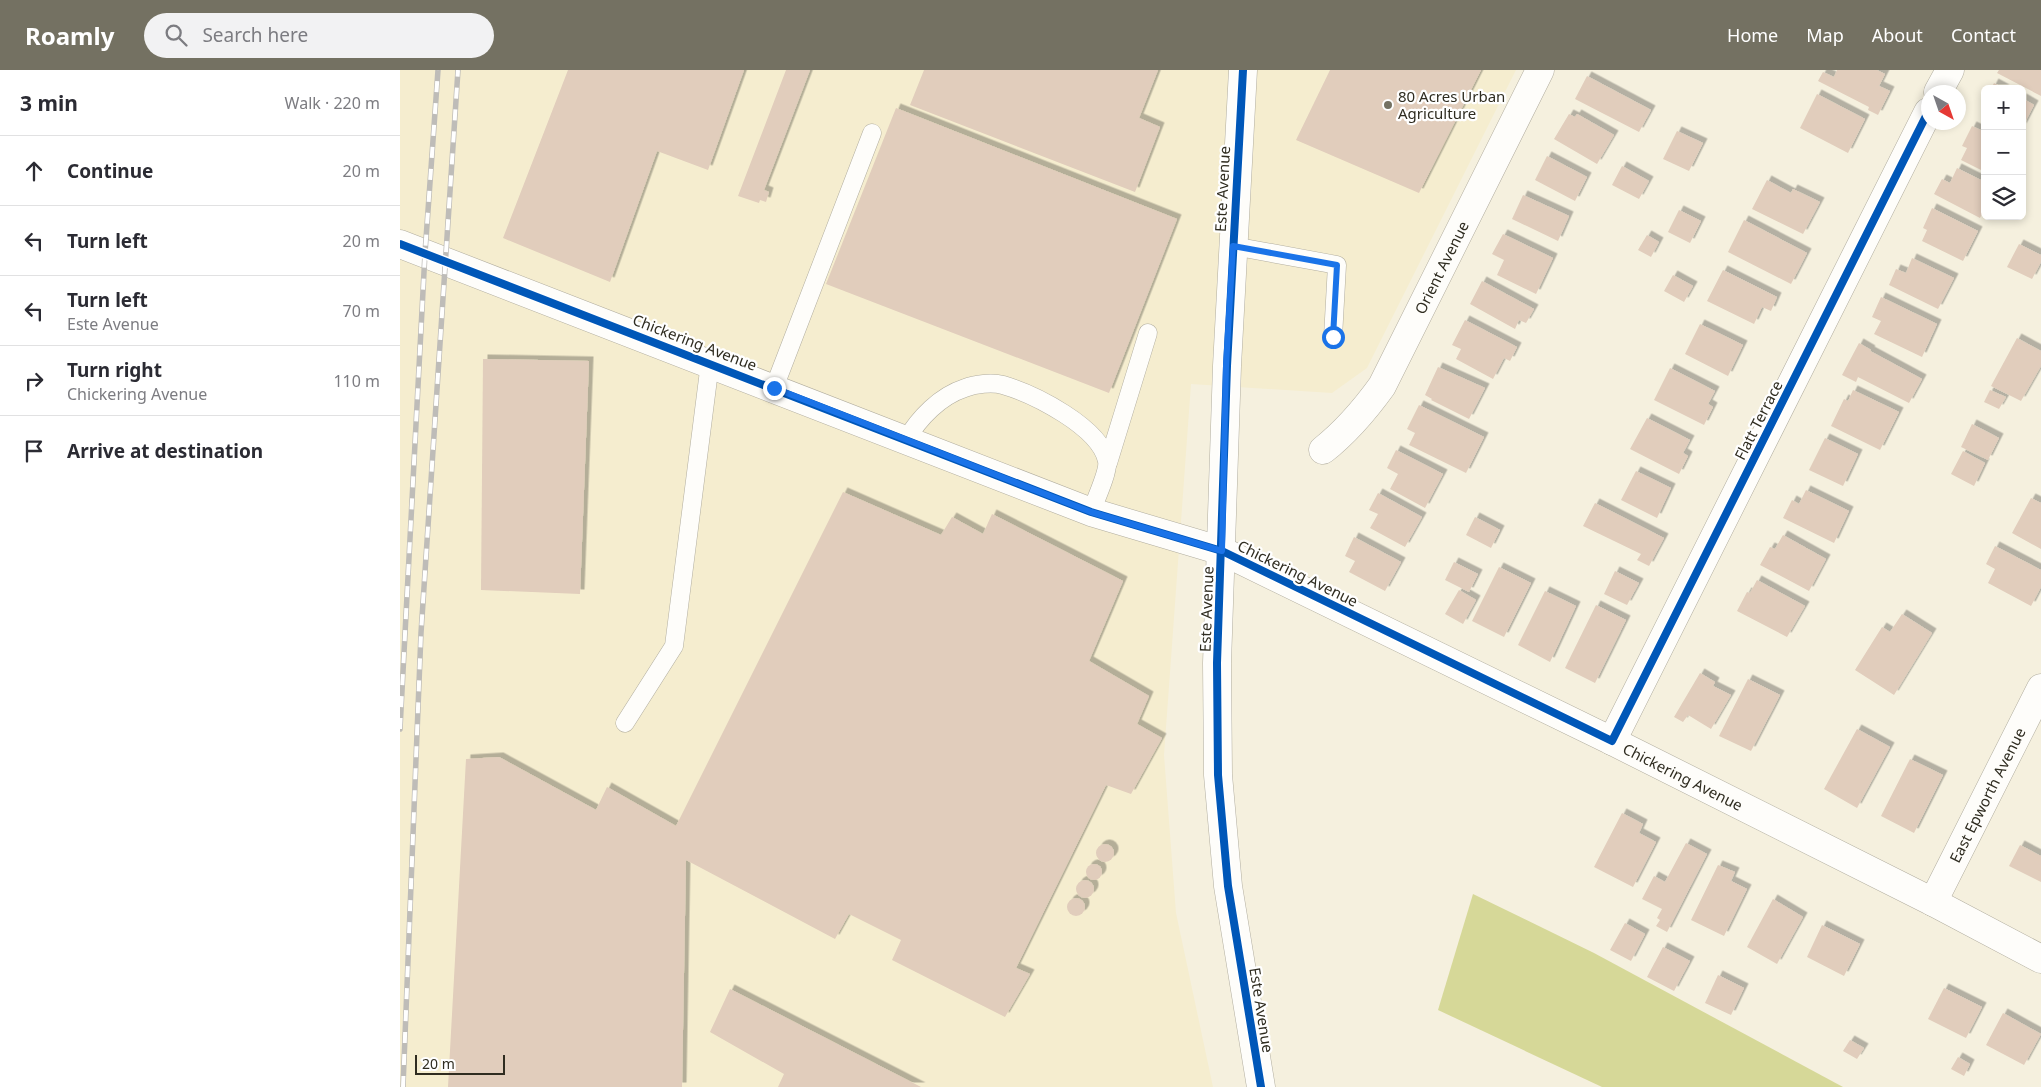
<!DOCTYPE html>
<meta charset="utf-8">
<style>
:root{--surface:#fff;--page:#f2f2f3;--text:#2b2b33;--muted:#7c7c81;--line:#e1e1e2;--accent:#747162}
body{margin:0;font-family:"Noto Sans",sans-serif;background:var(--page);color:var(--text)}
.controls{position:absolute;right:15px;top:15px;display:grid;overflow:hidden;border-radius:8px;box-shadow:0 2px 8px #0003}
.controls button{width:45px;height:45px;display:grid;place-items:center;padding:0;border:0;border-bottom:1px solid var(--line);background:var(--surface);color:var(--text);font:25px sans-serif}
.compass{position:absolute;left:1521px;top:15px;width:45px;height:45px;border-radius:50%;background:var(--surface);box-shadow:0 2px 8px #0003;rotate:140deg}
.scale{position:absolute;left:15px;bottom:12px;width:90px;box-sizing:border-box;padding-left:5px;border:2px solid #2f2c20;border-top:0;font-size:14px;line-height:18px;white-space:nowrap;color:#2f2c20;-webkit-text-stroke:4px #fff;paint-order:stroke}
.stop{position:absolute;width:15px;height:15px;margin:-11px;border:4px solid #1a73e8;border-radius:50%;background:#fff}
.stop.end{background:#1a73e8;border-color:#fff;box-shadow:0 1px 5px #0008}
.list{margin:0;padding:0;list-style:none}
h2{display:flex;justify-content:space-between;align-items:center;height:65px;margin:0;padding:0 20px;font-size:21px}
h2 small{font-size:16px;font-weight:400;color:var(--muted)}
.list li{display:grid;grid-template-columns:32px 1fr auto;gap:15px;align-items:center;box-sizing:border-box;height:70px;padding:0 20px;border-top:1px solid var(--line)}
.list b{display:block;font-size:19px;white-space:nowrap}
.list p{margin:0;font-size:16px;white-space:nowrap;color:var(--muted)}
.list em{font-size:16px;font-style:normal;color:var(--muted)}
.icon{flex:none;width:28px;height:28px;fill:none;stroke:currentColor;stroke-width:2;stroke-linecap:round;stroke-linejoin:round}
.map{position:relative;flex:none;width:1641px;height:1017px;overflow:hidden}
header{display:flex;align-items:center;gap:30px;box-sizing:border-box;height:70px;padding:0 25px;background:var(--accent);color:#fff}
header strong{font-size:24px}
nav{display:flex;gap:28px;margin-inline-start:auto;font-size:18px}
.search{width:350px;height:45px;background:var(--page);display:flex;align-items:center;gap:12px;box-sizing:border-box;padding:0 18px;border-radius:28px;color:var(--muted);font-size:19px}
main{display:flex}
aside{flex:1;background:var(--surface)}
.map>svg:first-child{display:block}
.built{fill:#f5edcf}
.forest{fill:#d6d898}
.building{fill:#e1cdbc;filter:url(#shadow)}
.lines{fill:none;stroke-linecap:round;stroke-linejoin:round}
.lane-casing{stroke:#b1ad9f;stroke-width:19}
.street-casing{stroke:#b1ad9f;stroke-width:29}
.secondary-casing{stroke:#b1ad9f;stroke-width:29}
.lane{stroke:#fefdfa;stroke-width:18}
.street{stroke:#fefdfa;stroke-width:28}
.secondary{stroke:#fefdfa;stroke-width:28}
.rail-casing{stroke:#bebcb8;stroke-width:5.5}
.rail{stroke:#fff;stroke-width:4;stroke-dasharray:11;stroke-linecap:butt}
.cycleway-casing{stroke:#fff;stroke-width:11}
.cycleway{stroke:#0057b8;stroke-width:8}
.route{stroke:#1a73e8;stroke-width:6}
.poi-dot{fill:#747162;stroke:#fff;stroke-width:2}
.labels{text-anchor:middle;dominant-baseline:central;stroke-width:4.5;stroke-linejoin:round;paint-order:stroke}
.poi-label{font-size:15px;fill:#2f2c20;stroke:#fff;text-anchor:start}
.street-label{font-size:15px;fill:#2f2c20;stroke:#fff}
</style>
<header>
<strong>Roamly</strong>
<div class="search"><svg class="icon" aria-label="search" viewBox="0 0 24 24"><circle cx="10" cy="10" r="6"/><path d="M15 15l6 6"/></svg>Search here</div>
<nav><a>Home</a><a>Map</a><a>About</a><a>Contact</a></nav>
</header>
<main>
<aside>
<h2>3 min<small>Walk · 220 m</small></h2>
<ul class="list">
<li><svg class="icon" aria-label="ahead" viewBox="0 0 24 24"><path d="M12 20V5M6 11l6-6 6 6"/></svg><div><b>Continue</b></div><em>20 m</em></li>
<li><svg class="icon" aria-label="left" viewBox="0 0 24 24"><path d="M17 20v-9H6M10 6l-5 5 5 5"/></svg><div><b>Turn left</b></div><em>20 m</em></li>
<li><svg class="icon" aria-label="left" viewBox="0 0 24 24"><path d="M17 20v-9H6M10 6l-5 5 5 5"/></svg><div><b>Turn left</b><p>Este Avenue</p></div><em>70 m</em></li>
<li><svg class="icon" aria-label="right" viewBox="0 0 24 24"><path d="M7 20v-9h11M14 6l5 5-5 5"/></svg><div><b>Turn right</b><p>Chickering Avenue</p></div><em>110 m</em></li>
<li><svg class="icon" aria-label="arrive" viewBox="0 0 24 24"><path d="M6 21V4h12l-3 4 3 4H6"/></svg><div><b>Arrive at destination</b></div></li>
</ul>
</aside>
<div class="map">
<svg width="1641" height="1017" viewBox="0 0 1641 1017">
<defs>
<filter id="shadow"><feDropShadow dx="4.5" dy="-4.5" stdDeviation="0" flood-color="#0004"/></filter>
</defs>
<rect width="100%" height="100%" fill="#f5f0de"/>
<polygon class="built" points="0,0 1116,0 967,298 932,323 791,314 764,685 776,843 813,1017 0,1017"/>
<polygon class="forest" points="1073,824 1194,883 1443,1017 1202,1017 1038,940"/>
<g class="building">
<polygon points="168,0 344,0 308,100 257,81 210,212 103,168"/>
<polygon points="386,0 410,0 364,120 369,122 366,132 360,130 359,133 338,126"/>
<polygon points="524,0 758,0 739,48 760,57 735,122 510,35"/>
<polygon points="930,0 1081,0 1019,123 896,70"/>
<polygon points="1437,0 1477,0 1485,4 1479,16 1490,21 1478,45 1468,40 1469,37 1418,11 1423,2 1434,7"/>
<polygon points="1599,0 1641,0 1641,26 1597,3"/>
<polygon points="1187,6 1251,40 1239,62 1175,29"/>
<polygon points="1594,13 1605,19 1591,19"/>
<polygon points="1417,24 1465,49 1448,83 1400,58"/>
<polygon points="1622,28 1634,35 1622,58"/>
<polygon points="496,38 777,149 709,323 426,214"/>
<polygon points="1169,44 1175,47 1177,44 1214,65 1197,94 1154,69"/>
<polygon points="1572,56 1585,62 1585,102 1561,90 1567,78 1562,76"/>
<polygon points="1277,61 1303,73 1289,101 1263,89"/>
<polygon points="1147,86 1187,107 1175,131 1135,110"/>
<polygon points="1222,96 1249,111 1239,129 1212,115"/>
<polygon points="1557,98 1585,112 1585,138 1580,148 1534,124 1542,109 1550,113"/>
<polygon points="1367,110 1391,123 1393,119 1420,132 1403,164 1352,139"/>
<polygon points="1123,125 1169,146 1158,171 1112,149"/>
<polygon points="1532,138 1578,161 1563,191 1522,171 1527,160 1523,158"/>
<polygon points="1279,140 1301,151 1290,173 1268,162"/>
<polygon points="1344,150 1407,183 1391,214 1328,182"/>
<polygon points="1103,164 1153,188 1136,224 1097,205 1104,190 1092,184"/>
<polygon points="1247,165 1259,172 1251,187 1238,180"/>
<polygon points="1619,174 1641,185 1641,192 1632,209 1607,197"/>
<polygon points="1512,188 1554,208 1538,239 1489,215 1496,199 1506,203"/>
<polygon points="1323,200 1377,227 1371,241 1362,237 1354,254 1307,231"/>
<polygon points="1273,205 1293,216 1284,232 1264,221"/>
<polygon points="1082,211 1134,239 1126,253 1119,250 1115,259 1070,234"/>
<polygon points="1481,227 1537,254 1522,287 1474,264 1481,251 1472,247"/>
<polygon points="1065,250 1117,277 1110,291 1104,288 1093,309 1056,289 1061,279 1052,275"/>
<polygon points="1300,254 1343,275 1328,306 1285,284"/>
<polygon points="1617,268 1641,281 1641,296 1621,331 1591,316"/>
<polygon points="1459,273 1471,280 1470,281 1522,309 1509,333 1458,307 1456,312 1442,305"/>
<polygon points="83,289 189,291 180,524 81,520"/>
<polygon points="1038,297 1085,318 1069,349 1031,330 1032,329 1025,325"/>
<polygon points="1270,298 1315,321 1308,334 1313,337 1304,355 1254,330"/>
<polygon points="1453,320 1499,342 1480,380 1431,356 1444,329 1448,331"/>
<polygon points="1590,320 1606,327 1599,339 1584,332"/>
<polygon points="1019,335 1084,367 1066,403 1009,375 1015,363 1007,359"/>
<polygon points="1247,348 1290,370 1283,383 1288,386 1279,404 1230,379"/>
<polygon points="1572,354 1599,368 1588,390 1561,377"/>
<polygon points="1425,368 1458,384 1443,416 1409,400"/>
<polygon points="996,380 1043,404 1025,438 990,419 998,404 987,398"/>
<polygon points="1563,381 1585,393 1574,416 1551,404"/>
<polygon points="1236,401 1271,418 1257,448 1221,430"/>
<polygon points="1406,420 1449,441 1434,473 1383,448 1392,430 1399,434"/>
<polygon points="443,422 541,465 552,447 583,464 592,444 723,511 689,591 749,626 737,654 762,668 731,724 706,715 616,898 630,904 605,947 492,890 501,870 449,844 435,869 286,790 282,1017 48,1017 66,689 99,687 196,740 207,717 276,756"/>
<polygon points="978,423 1022,447 1005,477 970,458 978,444 969,440"/>
<polygon points="1631,428 1641,433 1641,479 1612,463"/>
<polygon points="1195,433 1264,468 1249,496 1237,490 1241,484 1183,456"/>
<polygon points="1075,447 1100,460 1091,478 1066,465"/>
<polygon points="1383,465 1426,489 1409,521 1360,495 1370,477 1375,479"/>
<polygon points="954,467 1001,492 985,521 949,502 955,491 945,486"/>
<polygon points="1595,476 1641,500 1641,517 1631,536 1588,513 1595,499 1586,494"/>
<polygon points="1054,492 1078,504 1069,522 1045,510"/>
<polygon points="1099,497 1131,513 1104,567 1072,551"/>
<polygon points="1215,501 1239,513 1227,535 1204,524"/>
<polygon points="1357,510 1405,536 1387,567 1337,541 1347,522 1350,523"/>
<polygon points="1059,520 1076,530 1063,554 1045,544"/>
<polygon points="1145,521 1176,536 1150,592 1118,575"/>
<polygon points="1196,535 1226,550 1195,613 1165,598"/>
<polygon points="1502,544 1532,563 1494,625 1455,600 1482,557 1490,562"/>
<polygon points="1300,603 1315,612 1313,616 1331,625 1311,659 1288,645 1283,652 1274,647"/>
<polygon points="1348,609 1380,625 1351,681 1319,666"/>
<polygon points="1457,659 1490,677 1457,738 1424,719"/>
<polygon points="1510,689 1543,705 1514,763 1481,746"/>
<polygon points="1222,743 1243,754 1239,763 1256,772 1233,817 1194,797"/>
<polygon points="1286,773 1307,784 1267,862 1256,856 1260,850 1257,848 1262,839 1242,829 1254,806 1265,812"/>
<circle cx="705" cy="783" r="9"/>
<polygon points="1620,775 1641,786 1641,812 1609,796"/>
<circle cx="694" cy="802" r="8"/>
<polygon points="1318,795 1335,802 1331,811 1347,819 1324,866 1291,850"/>
<circle cx="685" cy="819" r="9"/>
<circle cx="676" cy="837" r="9"/>
<polygon points="1373,829 1403,847 1377,894 1347,877"/>
<polygon points="1225,853 1245,864 1231,891 1210,880"/>
<polygon points="1422,855 1460,874 1444,906 1407,887"/>
<polygon points="1263,877 1290,891 1274,921 1247,907"/>
<polygon points="1318,905 1344,918 1331,945 1305,933"/>
<polygon points="1544,918 1582,937 1566,968 1528,949"/>
<polygon points="330,919 521,1017 378,1017 384,1004 310,962"/>
<polygon points="1603,943 1641,964 1624,995 1586,975"/>
<polygon points="1450,970 1464,978 1457,989 1443,981"/>
<polygon points="1558,987 1570,994 1564,1006 1551,999"/>
</g>
<g class="lines">
<defs>
<g id="lane">
<polyline points="833,176 937,195 933,267"/>
<polyline points="374,318 472,63"/>
<path d="M506,370C519,348 540,326 565,318C575,314 592,312 603,315C634,324 700,357 707,391C709,401 695,431 691,442"/>
<polyline points="708,393 748,263"/>
<polyline points="225,653 274,576 310,293"/>
</g>
<g id="street">
<polyline points="1538,22 1550,0"/>
<path id="s1" d="M0,174L691,442L822,481L1212,671L1533,832L1641,889"/>
<path id="s2" d="M923,380C947,361 964,341 982,316L1140,0"/>
<polyline points="1212,671 1528,42"/>
<path id="s3" d="M1533,832L1641,618"/>
</g>
<polyline id="secondary" points="843,0 827,296 817,593 818,705 828,816 861,1017"/>
</defs>
<use href="#lane" class="lane-casing"/>
<use href="#street" class="street-casing"/>
<use href="#secondary" class="secondary-casing"/>
<use href="#lane" class="lane"/>
<use href="#street" class="street"/>
<use href="#secondary" class="secondary"/>
<defs>
<g id="rail">
<polyline points="0,659 25,183 38,0"/>
<polyline points="3,1017 21,563 58,0"/>
</g>
</defs>
<use href="#rail" class="rail-casing"/>
<use href="#rail" class="rail"/>
<defs>
<g id="cycleway">
<polyline points="843,0 827,296 817,593 818,705 828,816 861,1017"/>
<polyline points="0,174 691,442 822,481 1212,671 1528,42"/>
</g>
</defs>
<use href="#cycleway" class="cycleway-casing"/>
<use href="#cycleway" class="cycleway"/>
</g>
<g class="lines">
<polyline class="route" points="374,318 691,442 822,481 826,296 833,176 937,195 933,267"/>
</g>
<circle class="poi-dot" cx="988" cy="35" r="5"/>
<g class="labels">
<g class="poi-label">
<text x="998" y="26">80 Acres Urban<tspan x="998" dy="17">Agriculture</tspan></text>
</g>
<g class="street-label">
<text transform="translate(822 119) rotate(-87)">Este Avenue</text>
<text stroke="none"><textPath href="#s2" startOffset="220">Orient Avenue</textPath></text>
<text transform="translate(295 272) rotate(21)">Chickering Avenue</text>
<text transform="translate(1358 350) rotate(-63)">Flatt Terrace</text>
<text transform="translate(898 503) rotate(26)">Chickering Avenue</text>
<text transform="translate(806 539) rotate(-88)">Este Avenue</text>
<text stroke="none"><textPath href="#s1" startOffset="1391">Chickering Avenue</textPath></text>
<text stroke="none"><textPath href="#s3" startOffset="120">East Epworth Avenue</textPath></text>
<text transform="translate(862 940) rotate(81)">Este Avenue</text>
</g>
</g>
</svg>
<div class="controls">
<button>+</button>
<button>−</button>
<button><svg class="icon" aria-label="layers" viewBox="0 0 24 24"><path d="M12 4l9 5-9 5-9-5zM3 14l9 5 9-5"/></svg></button>
</div>
<svg class="compass" viewBox="-18 -18 36 36"><path d="M0-13l5 13h-10z" fill="#e53935"/><path d="M0 13l5-13h-10z" fill="#7c7c81"/></svg>
<div class="scale">20 m</div>
<div class="stop" style="left:933px;top:267px"></div>
<div class="stop end" style="left:374px;top:318px"></div>
</div>
</main>
